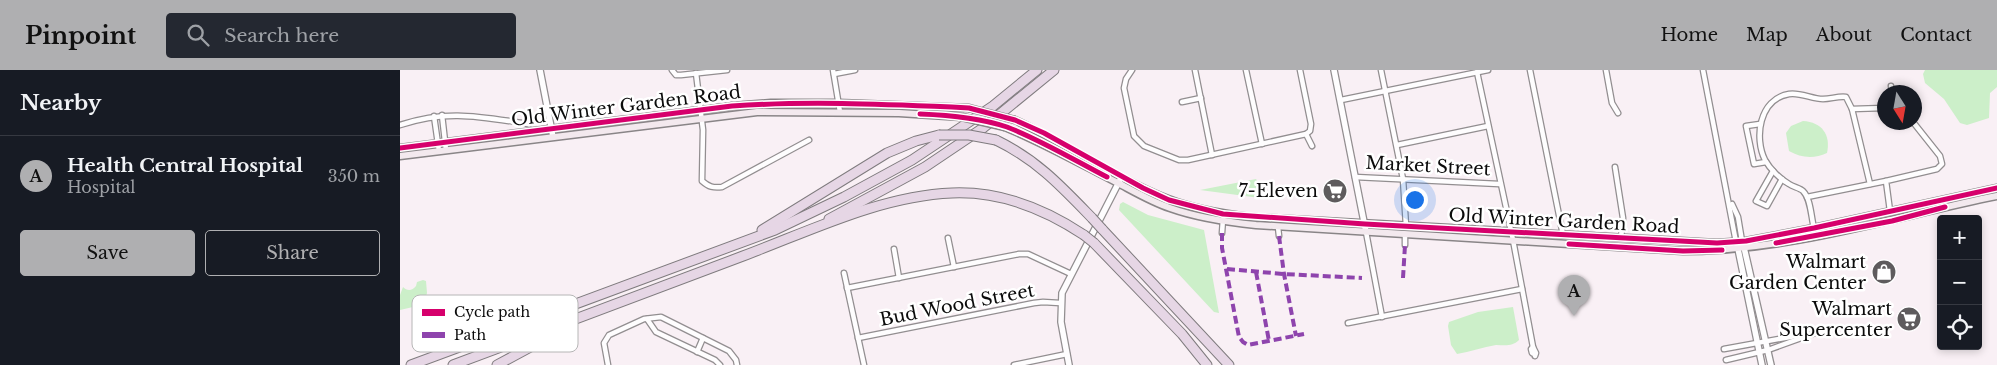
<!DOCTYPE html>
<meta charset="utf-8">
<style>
:root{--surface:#171b24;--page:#242831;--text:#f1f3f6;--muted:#9ea1a6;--line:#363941;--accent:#afafb1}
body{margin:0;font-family:"Libre Baskerville",serif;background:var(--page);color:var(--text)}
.controls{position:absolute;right:15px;bottom:15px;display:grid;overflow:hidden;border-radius:5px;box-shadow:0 2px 8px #0003}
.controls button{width:45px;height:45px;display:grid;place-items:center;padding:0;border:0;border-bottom:1px solid var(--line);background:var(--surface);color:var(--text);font:25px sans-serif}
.compass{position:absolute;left:1477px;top:15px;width:45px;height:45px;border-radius:50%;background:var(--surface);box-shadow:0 2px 8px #0003;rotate:169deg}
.you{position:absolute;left:1014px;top:129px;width:18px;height:18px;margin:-12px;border:4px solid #fff;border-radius:50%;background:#1a73e8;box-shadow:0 0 0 8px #1a73e833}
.badge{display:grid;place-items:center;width:32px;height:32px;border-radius:50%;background:var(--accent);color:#111;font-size:16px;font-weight:700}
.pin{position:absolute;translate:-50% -41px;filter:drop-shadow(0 1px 2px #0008)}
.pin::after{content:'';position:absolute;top:26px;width:18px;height:15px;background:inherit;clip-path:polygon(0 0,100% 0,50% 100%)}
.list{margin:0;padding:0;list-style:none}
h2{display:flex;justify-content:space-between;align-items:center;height:65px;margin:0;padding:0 20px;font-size:21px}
h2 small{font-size:16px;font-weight:400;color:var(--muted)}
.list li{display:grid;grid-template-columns:32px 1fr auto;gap:15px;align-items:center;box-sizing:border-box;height:80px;padding:0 20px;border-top:1px solid var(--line)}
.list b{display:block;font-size:19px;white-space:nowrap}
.list p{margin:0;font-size:16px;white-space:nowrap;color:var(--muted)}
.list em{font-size:16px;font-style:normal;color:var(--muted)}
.actions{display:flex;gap:10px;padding:15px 20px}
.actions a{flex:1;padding:11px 0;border:1px solid var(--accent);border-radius:5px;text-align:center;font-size:18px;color:var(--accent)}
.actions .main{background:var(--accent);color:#111}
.icon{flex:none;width:28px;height:28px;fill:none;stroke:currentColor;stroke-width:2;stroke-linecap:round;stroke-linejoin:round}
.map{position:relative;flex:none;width:1597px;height:295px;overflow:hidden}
header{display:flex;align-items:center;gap:30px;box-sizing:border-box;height:70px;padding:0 25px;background:var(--accent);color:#111}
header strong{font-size:24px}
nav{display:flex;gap:28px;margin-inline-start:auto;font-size:18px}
.search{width:350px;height:45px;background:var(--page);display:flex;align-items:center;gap:12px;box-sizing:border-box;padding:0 18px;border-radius:5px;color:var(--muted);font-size:19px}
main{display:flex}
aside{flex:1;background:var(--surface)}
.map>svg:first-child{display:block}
.water{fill:#ccefc9}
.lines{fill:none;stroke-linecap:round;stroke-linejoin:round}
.minor-casing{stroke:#928e90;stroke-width:7}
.tertiary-casing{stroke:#928e90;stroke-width:8}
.secondary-casing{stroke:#898587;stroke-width:9}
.motorway-casing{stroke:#7f7b7e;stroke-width:11}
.minor{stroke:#fefdfe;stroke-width:4.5}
.tertiary{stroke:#fefdfe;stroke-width:5.5}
.secondary{stroke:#f3e9ee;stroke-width:6}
.motorway{stroke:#e6d6e5;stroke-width:9}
.secondary-bridge-casing{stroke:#898587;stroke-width:9;stroke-linecap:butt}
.motorway-bridge-casing{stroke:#7f7b7e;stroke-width:11;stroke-linecap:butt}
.secondary-bridge{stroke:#f3e9ee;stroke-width:6}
.motorway-bridge{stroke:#e6d6e5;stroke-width:9}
.quiet{stroke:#8e44ad;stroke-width:4;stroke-dasharray:8 4;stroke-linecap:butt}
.cycleway-casing{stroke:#fff;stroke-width:8}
.cycleway{stroke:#d6006c;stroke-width:5}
.labels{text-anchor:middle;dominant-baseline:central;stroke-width:5;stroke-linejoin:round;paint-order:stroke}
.street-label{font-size:18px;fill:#0b0b0b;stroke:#fff}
.poi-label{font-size:18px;fill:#0b0b0b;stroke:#fff;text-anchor:end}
.key{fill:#fff;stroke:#b6b6b6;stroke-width:1}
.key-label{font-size:14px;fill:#0b0b0b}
</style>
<header>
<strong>Pinpoint</strong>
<div class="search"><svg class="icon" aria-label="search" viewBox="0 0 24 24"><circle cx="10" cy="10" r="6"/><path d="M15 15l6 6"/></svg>Search here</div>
<nav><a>Home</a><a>Map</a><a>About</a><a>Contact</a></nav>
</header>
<main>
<aside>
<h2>Nearby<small></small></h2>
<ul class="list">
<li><span class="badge">A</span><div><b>Health Central Hospital</b><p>Hospital</p></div><em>350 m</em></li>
</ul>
<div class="actions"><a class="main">Save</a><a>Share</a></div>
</aside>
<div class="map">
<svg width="1597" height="295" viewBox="0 0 1597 295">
<rect width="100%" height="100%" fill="#f9f0f5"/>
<g class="water">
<polygon points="1525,0 1597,0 1597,17 1590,23 1589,48 1567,55 1560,53 1544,29 1525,13 1523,4"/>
<path d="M1403,51C1422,52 1431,65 1427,83C1414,89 1401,88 1389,81L1386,63L1391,56Z"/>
<polygon points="856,109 860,115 862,127 860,128 800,120"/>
<polygon points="723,132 748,145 804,160 819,243 814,242 719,140 720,134"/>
<path d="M23,210L26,211L27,223L25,230L13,237L0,240V225L3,217C7,221 12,221 16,216L17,212Z"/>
<path d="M1113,237L1119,270C1112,277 1105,275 1096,275C1083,277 1070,282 1057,284L1051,275L1048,256L1049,252L1078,242Z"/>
</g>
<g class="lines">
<defs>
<g id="minor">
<polyline points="272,0 276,5 281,5 327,0"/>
<polyline points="433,0 440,42"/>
<polyline points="732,0 726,9 724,18 734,66 744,76 779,90 788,90 906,64 910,61 911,54 900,0"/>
<polyline points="795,0 812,85"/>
<polyline points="846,0 862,74"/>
<polyline points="981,0 1003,109 1006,156"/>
<polyline points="1130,0 1163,165"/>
<polyline points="1206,0 1212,33 1218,43"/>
<polyline points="1303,0 1336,172"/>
<polyline points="1077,2 1113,170 1133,277"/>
<path d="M296,3L303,60L302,111C309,117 313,118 322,117L409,70"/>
<polyline points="434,4 455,0"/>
<polyline points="1491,16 1492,22"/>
<polyline points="941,30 1088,0"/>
<polyline points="782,32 801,28"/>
<polyline points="1452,39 1484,38"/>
<polyline points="42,45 46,80"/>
<polyline points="34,46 39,81"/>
<polyline points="1360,54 1346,56 1354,94 1366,92"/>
<path d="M0,55C48,39 81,47 129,54"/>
<polyline points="906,64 912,76"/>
<polyline points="997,75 1088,56"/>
<polyline points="1215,97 1223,148 1221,168"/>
<polyline points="1373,101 1356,131 1367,136 1382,109"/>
<polyline points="955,107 1099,114"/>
<polyline points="1407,127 1486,111"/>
<polyline points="1332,134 1338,147 1342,171"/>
<polyline points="1490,141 1486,111 1537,99 1542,94 1540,86 1513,52"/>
<polyline points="878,157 879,166"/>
<path d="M1414,158C1411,147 1411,129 1403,121C1400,118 1393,117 1389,114C1380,109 1370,99 1365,90C1354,68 1359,29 1389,24C1400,22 1412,29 1423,29C1431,29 1438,26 1446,27L1452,39L1470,114"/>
<polyline points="966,162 982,247"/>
<polyline points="822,163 823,149"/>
<polyline points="548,168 554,197"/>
<polyline points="1005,175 1005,164"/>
<polyline points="494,179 499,208"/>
<polyline points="444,203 464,295"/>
<polyline points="447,218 619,184 628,184 671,204"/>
<polyline points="247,249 256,262 315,290 320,295"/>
<polyline points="948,253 1122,219"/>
<polyline points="458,268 634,233 643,232 660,233"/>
<polyline points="1324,279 1401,265"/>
<polyline points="297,282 303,268"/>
<polyline points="1134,284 1132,283 1131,279 1133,277 1136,283 1135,286"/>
<polyline points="1326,290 1368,280 1418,262"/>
<polyline points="208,295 204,273 209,265 244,249 261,247 329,281 336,290 337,295"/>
<polyline points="614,295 667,284"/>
</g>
<g id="tertiary">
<polyline points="140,0 153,67"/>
<polyline points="934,0 966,162"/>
<polyline points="1343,173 1371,295"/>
<polyline points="1337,174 1362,295"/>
<polyline points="669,295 661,252 662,223 720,110"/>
</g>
<g id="secondary">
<path d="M615,50C667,74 715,108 768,129C794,139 823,144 850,147L1317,173L1346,171L1414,158L1597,118"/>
<path d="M605,57C644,73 681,94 718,113C735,122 752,132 770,138C798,148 826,152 856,155L1283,181C1390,181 1493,147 1597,126"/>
<polyline points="0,78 332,36 371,33 439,33 569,38"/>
<polyline points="0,86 357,42 499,43 562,47"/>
</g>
<g id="motorway">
<path d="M596,70C637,90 661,116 692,148"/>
<polyline points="429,149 525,97 583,58 654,0"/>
<polyline points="702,159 829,295"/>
<polyline points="362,160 487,83 516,71 539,65"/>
<polyline points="694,173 782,264 807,295"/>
<polyline points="11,295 375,160 444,127 512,90 593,36 637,0"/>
<path d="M53,295C150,259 247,223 343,186C410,161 480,126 552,123C600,121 645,139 684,165"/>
<polyline points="97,295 162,260"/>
</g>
</defs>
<use href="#minor" class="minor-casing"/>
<use href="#tertiary" class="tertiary-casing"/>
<use href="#secondary" class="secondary-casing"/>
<use href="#motorway" class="motorway-casing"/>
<use href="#minor" class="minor"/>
<use href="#tertiary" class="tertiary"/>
<use href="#secondary" class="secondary"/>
<use href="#motorway" class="motorway"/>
<defs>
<g id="secondary-bridge">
<polyline points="569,38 615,50"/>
<polyline points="562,47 605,57"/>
</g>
<g id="motorway-bridge">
<polyline points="539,65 569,65 596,70"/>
<polyline points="692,148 702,159"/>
<polyline points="684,165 694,173"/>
</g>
</defs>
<use href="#secondary-bridge" class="secondary-bridge-casing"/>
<use href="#motorway-bridge" class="motorway-bridge-casing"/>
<use href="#secondary-bridge" class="secondary-bridge"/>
<use href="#motorway-bridge" class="motorway-bridge"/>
<g class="quiet">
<polyline points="822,163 822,178 839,267 843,272 848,275 904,264"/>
<polyline points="879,166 884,204 896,266"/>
<polyline points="827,199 884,204 962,208"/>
<polyline points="856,202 869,271"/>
<polyline points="1003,208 1005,175"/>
</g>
<defs>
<g id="cycleway">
<path d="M520,44C548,45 580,48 607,57C641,70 674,90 707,107"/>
<path d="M0,78L332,36C405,31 479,34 552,37L569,38L615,50L644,63L743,118L769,130L823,144L965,154L1317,173L1346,171L1414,158L1597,118"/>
<polyline points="1376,173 1492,151 1545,137"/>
<polyline points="1169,174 1283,181 1322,180"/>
</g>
</defs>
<use href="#cycleway" class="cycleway-casing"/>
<use href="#cycleway" class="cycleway"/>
</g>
<defs>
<symbol id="supermarket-disc" viewBox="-11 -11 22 22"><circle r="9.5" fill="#5e5b5d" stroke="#fff"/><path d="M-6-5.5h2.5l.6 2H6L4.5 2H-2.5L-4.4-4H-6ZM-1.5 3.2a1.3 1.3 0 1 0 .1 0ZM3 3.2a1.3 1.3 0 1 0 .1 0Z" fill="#fff"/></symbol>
<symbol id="shop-disc" viewBox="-11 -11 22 22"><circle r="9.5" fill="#5e5b5d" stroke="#fff"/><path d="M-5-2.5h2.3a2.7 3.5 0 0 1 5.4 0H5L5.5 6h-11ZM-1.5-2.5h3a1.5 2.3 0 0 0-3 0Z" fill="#fff"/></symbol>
</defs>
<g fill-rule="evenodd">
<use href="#supermarket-disc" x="921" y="107" width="28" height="28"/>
<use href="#shop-disc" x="1470" y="188" width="28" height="28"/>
<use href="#supermarket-disc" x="1495" y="235" width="28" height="28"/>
</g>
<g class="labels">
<g class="street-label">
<text transform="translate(226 36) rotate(-7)">Old Winter Garden Road</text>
<text transform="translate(1028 96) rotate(3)">Market Street</text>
<text transform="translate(1164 151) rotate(3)">Old Winter Garden Road</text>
<text transform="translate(557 235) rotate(-11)">Bud Wood Street</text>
</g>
<g class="poi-label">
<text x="918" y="121">7-Eleven</text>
<text x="1466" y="192">Walmart<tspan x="1466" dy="21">Garden Center</tspan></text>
<text x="1492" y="239">Walmart<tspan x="1492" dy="21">Supercenter</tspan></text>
</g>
</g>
<rect x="12" y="225" width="166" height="57" rx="8" class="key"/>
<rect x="22" y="239" width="23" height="7" fill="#d6006c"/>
<rect x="22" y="262" width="23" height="6" fill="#8e44ad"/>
<g class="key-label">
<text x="54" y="247">Cycle path</text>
<text x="54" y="270">Path</text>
</g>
</svg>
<div class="controls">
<button>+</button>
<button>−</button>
<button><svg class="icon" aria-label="locate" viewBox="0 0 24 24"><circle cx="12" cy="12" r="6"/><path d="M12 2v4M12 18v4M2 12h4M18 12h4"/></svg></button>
</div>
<svg class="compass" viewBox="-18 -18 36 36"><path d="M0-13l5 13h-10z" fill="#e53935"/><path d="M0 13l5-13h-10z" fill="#9ea1a6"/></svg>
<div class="you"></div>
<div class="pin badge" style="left:1174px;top:246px">A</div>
</div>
</main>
